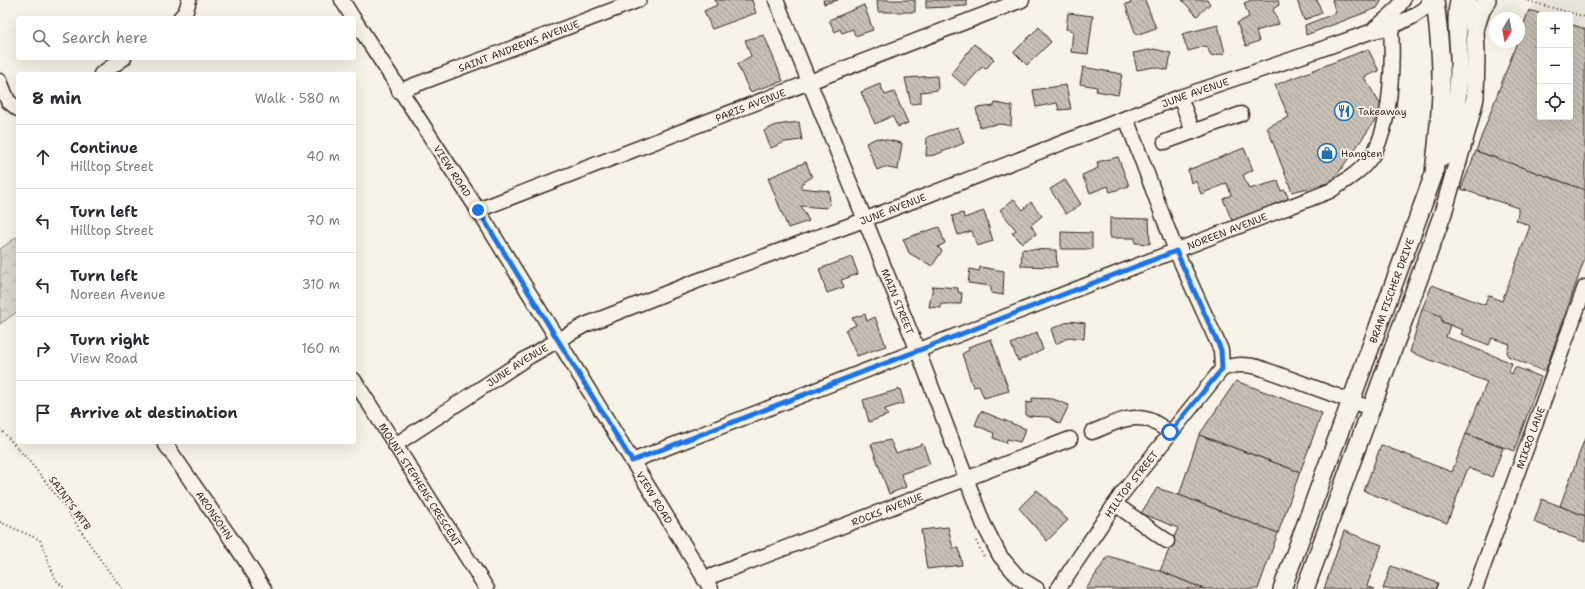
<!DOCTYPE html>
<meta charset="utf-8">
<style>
:root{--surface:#fff;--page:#f7f7f7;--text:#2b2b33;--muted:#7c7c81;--line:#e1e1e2}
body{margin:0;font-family:"Shantell Sans",sans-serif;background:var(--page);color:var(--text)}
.controls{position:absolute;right:12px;top:12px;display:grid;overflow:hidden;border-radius:4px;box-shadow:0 4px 16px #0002}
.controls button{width:36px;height:36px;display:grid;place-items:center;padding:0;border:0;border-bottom:1px solid var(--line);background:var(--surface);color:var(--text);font:20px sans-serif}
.compass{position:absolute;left:1489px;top:12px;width:36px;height:36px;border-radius:50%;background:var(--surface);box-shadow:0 4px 16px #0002;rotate:190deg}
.stop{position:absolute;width:12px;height:12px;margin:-9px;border:3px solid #1a73e8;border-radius:50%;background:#fff}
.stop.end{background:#1a73e8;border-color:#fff;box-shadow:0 1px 4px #0008}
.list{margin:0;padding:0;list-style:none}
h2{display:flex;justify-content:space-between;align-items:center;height:52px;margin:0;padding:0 16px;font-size:17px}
h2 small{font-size:13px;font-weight:400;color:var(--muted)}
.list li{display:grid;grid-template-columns:26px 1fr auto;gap:12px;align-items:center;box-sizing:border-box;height:64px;padding:0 16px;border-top:1px solid var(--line)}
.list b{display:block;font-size:15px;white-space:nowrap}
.list p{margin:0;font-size:13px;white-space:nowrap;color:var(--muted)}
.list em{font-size:13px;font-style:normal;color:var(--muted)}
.icon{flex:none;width:22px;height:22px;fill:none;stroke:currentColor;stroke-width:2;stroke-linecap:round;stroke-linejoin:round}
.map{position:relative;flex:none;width:1585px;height:589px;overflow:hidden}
.search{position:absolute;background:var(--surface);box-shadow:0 4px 16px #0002;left:16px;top:16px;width:340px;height:44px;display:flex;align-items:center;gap:10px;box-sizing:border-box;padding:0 14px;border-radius:4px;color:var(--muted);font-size:15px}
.panel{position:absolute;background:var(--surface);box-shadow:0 4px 16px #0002;left:16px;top:72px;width:340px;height:372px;border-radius:4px}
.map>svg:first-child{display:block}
.built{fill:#e9e4d9}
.park{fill:url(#park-crowns);stroke:#8b8074}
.building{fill:url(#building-back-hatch);stroke:#3b2a1e}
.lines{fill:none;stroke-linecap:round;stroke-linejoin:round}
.minor-casing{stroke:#3b2a1e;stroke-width:17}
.major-casing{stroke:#3b2a1e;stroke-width:20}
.path{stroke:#3b2a1e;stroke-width:2;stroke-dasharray:1 3;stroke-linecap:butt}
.minor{stroke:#f7f3e8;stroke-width:14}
.major{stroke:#f7f3e8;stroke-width:17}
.route{stroke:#1a73e8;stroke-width:5}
.labels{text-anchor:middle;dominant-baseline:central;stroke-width:3.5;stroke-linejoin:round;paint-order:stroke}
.street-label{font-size:10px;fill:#3b2a1e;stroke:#f7f3e8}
.poi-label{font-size:10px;fill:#3b2a1e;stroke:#f7f3e8;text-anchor:start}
</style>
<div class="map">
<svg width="1585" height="589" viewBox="0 0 1585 589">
<defs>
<pattern id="park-crowns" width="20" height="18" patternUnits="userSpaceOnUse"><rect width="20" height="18" fill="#dbd6cb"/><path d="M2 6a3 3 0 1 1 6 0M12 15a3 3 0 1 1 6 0" fill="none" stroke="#bdb8ae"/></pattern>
<pattern id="building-back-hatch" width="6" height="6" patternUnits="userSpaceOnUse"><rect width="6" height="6" fill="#c8c1b6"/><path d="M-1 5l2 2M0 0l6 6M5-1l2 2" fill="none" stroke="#a49d93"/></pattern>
</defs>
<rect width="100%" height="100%" fill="#f7f3e8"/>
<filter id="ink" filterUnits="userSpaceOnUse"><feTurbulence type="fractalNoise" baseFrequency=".025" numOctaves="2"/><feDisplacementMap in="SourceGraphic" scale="8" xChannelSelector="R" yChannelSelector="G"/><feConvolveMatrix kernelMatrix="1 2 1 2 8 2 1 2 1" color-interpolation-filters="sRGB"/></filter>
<g filter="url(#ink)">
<polygon class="built" points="1540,0 1585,0 1585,29 1570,24 1570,15 1545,15 1529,10"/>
<polygon class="park" points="18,236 18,311 0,324 0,249"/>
<g class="building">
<polygon points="715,0 752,0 756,13 712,29 704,11 717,5"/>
<polygon points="823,0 838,0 824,4"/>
<polygon points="877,0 915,0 915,12 878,12"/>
<polygon points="926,0 967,0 967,6 926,8"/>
<polygon points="1130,0 1145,0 1156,28 1136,35 1125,4 1131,3"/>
<polygon points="1182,0 1207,0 1210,4 1197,16"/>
<polygon points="1251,0 1278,0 1279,5 1273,9 1279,24 1256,31 1259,41 1246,46 1237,23 1249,17 1244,3"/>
<polygon points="1297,0 1317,0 1322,13 1304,20"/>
<polygon points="1332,0 1382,0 1377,8 1306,35 1305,25 1336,13"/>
<polygon points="864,5 873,30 855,36 853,29 842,33 840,29 835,32 829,20"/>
<polygon points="1529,10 1545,15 1540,15 1540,117 1570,117 1570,24 1585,29 1585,190 1476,151 1517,42 1519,42 1519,36"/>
<polygon points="1068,13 1093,16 1088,54 1071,52 1073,31 1066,29"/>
<polygon points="1218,25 1225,53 1211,56 1207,46 1188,51 1182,34"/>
<polygon points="1039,27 1051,42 1027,65 1014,52"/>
<polygon points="764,35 783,81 750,92 737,64 751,56 745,40"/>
<polygon points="974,44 994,59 986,69 982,67 965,86 951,74"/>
<polygon points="1154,49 1171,53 1168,70 1154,67 1137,70 1133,53"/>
<polygon points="1368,49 1379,71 1364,77 1383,109 1332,182 1292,192 1267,127 1289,117 1275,85"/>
<polygon points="1083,67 1122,74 1118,95 1096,91 1097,87 1080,84"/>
<polygon points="937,76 938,90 921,92 921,103 911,104 905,78"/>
<polygon points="880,84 885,95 894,92 908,123 898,127 892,116 875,124 861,92"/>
<polygon points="1066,85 1071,109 1059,110 1057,103 1036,107 1033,90"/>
<polygon points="995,103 1012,106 1011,126 1000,124 980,127 976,108 994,106"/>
<polygon points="799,122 802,140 785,142 771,148 764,131 776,125"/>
<polygon points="958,127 964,143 935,155 926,156 927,137"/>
<polygon points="877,138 902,143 898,170 884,167 877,170 866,143"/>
<polygon points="1244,148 1253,170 1243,175 1249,189 1278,181 1281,191 1285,190 1289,200 1233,223 1223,199 1231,195 1227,183 1201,194 1196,181 1191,183 1188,170"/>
<polygon points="1476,151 1585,190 1585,258 1545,372 1508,356 1507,351 1510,344 1492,338 1489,345 1461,334 1463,330 1442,322 1441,316 1422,309 1432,285 1485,305 1488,295 1502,301 1530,226 1516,220 1518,214 1518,208 1461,189"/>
<polygon points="1118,157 1129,186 1110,192 1108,186 1090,193 1082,175 1098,168 1097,162"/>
<polygon points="806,162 812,177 801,184 801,188 829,191 830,205 827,208 801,206 809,221 788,228 768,178"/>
<polygon points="1065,180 1081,204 1066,214 1050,189"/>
<polygon points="1014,199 1023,210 1031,202 1042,216 1031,225 1036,234 1022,243 1012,233 1016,230 1000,210"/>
<polygon points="984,211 993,241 977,246 972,231 958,235 952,216 963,213 964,218"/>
<polygon points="1110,218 1149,219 1150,244 1135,243 1135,238 1110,238"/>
<polygon points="939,227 945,243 938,247 942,251 932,266 909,253 903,239"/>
<polygon points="1061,232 1092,233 1092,249 1061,249"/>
<polygon points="1022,249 1056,250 1057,267 1021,266"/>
<polygon points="852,257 858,274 841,280 844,287 827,293 819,269"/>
<polygon points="980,267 1004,271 1003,295 991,293 991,286 968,283 970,269 979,271"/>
<polygon points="933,286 958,288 958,292 962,293 961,304 941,304 941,308 929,307"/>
<polygon points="1422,309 1441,316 1442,322 1450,325 1446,337 1512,363 1509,372 1512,374 1515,367 1541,377 1514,451 1466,434 1487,382 1410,352"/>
<polygon points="865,314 867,321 875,317 886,346 857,356 845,330 856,325 852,318"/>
<polygon points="1070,321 1085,323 1084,339 1069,337 1056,344 1051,329"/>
<polygon points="1037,332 1043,350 1018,361 1011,344"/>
<polygon points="991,339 1009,391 984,398 979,386 973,387 962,354 969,350 968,347"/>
<polygon points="1236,381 1322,413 1300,472 1199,435"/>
<polygon points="900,389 904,403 885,409 888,415 869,422 863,400"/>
<polygon points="1032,398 1053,399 1069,405 1060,424 1049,417 1026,416 1026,402 1032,403"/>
<polygon points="981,411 1026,429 1020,442 1007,439 1006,443 993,438 994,433 975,425"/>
<polygon points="1466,434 1503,448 1492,477 1468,468 1447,523 1364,491 1381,445 1452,472"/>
<polygon points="1199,435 1300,472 1278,533 1179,495"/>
<polygon points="1585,438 1585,516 1560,506"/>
<polygon points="890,440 896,453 923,444 930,464 901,474 906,487 889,494 871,444"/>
<polygon points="1157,488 1179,495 1278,533 1258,589 1204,589 1160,571 1178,528 1141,513"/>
<polygon points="1037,490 1068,520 1047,541 1019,508"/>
<polygon points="1542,499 1585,516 1585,542 1534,522"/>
<polygon points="948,527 953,548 959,548 962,565 927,569 921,530"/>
<polygon points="1344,531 1382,545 1367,586 1375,589 1324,589"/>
<polygon points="1108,556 1160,571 1204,589 1086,589"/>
<polygon points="1391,566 1438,583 1436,589 1383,589"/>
</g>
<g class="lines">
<defs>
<g id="minor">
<polyline points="342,0 353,18"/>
<path id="s1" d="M776,0L918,351L983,523L1000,556L1019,578L1037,589"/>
<polyline points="180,18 186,11 189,0"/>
<path id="s2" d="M354,19L478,210L711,589"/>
<path d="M1375,28C1386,19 1396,12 1403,0"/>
<polyline points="101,74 124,58"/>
<polyline points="0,81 8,101 18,109"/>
<path id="s3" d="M399,91L639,0"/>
<polyline points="1180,97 1193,132"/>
<polyline points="1165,142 1241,114"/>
<path id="s4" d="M478,210L1022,0"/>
<path d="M1222,369C1236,364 1244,364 1258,367L1370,408"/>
<path id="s5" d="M354,380L487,589"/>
<path d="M1092,432C1111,425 1131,412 1152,421C1158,424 1164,429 1171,432"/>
<path id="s6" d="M164,442L234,543L264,589"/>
<path id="s7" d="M395,445L530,356L585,325L697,281L856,223L1180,97L1296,58L1370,32L1391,27L1412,17L1425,8L1430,0"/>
<path id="s8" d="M632,461L1330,191C1345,181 1361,172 1372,156C1392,124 1393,63 1391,27"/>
<polyline points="1115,504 1167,541"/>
<path id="s9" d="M704,579L1070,439"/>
<path id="s10" d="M1058,589L1121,495L1222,369L1221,350L1176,251L1126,118"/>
<path id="s11" d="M1475,589L1585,287"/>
</g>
<g id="major">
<polyline points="1475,29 1481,11 1487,0"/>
<path d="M1442,158C1454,133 1459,95 1459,67C1460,45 1454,23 1459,0"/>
<path id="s12" d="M1282,589L1434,174C1437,142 1442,109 1441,76C1441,51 1438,25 1435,0"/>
<polyline points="1305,589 1443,213 1468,126 1475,98 1476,53 1475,29 1468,0"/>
</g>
</defs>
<use href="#minor" class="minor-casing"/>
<use href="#major" class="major-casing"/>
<g class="path">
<polyline points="1525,0 1585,17"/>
<path d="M0,429C22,452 42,476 61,502C82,531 100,562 123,589"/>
<polyline points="0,522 40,540 56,580 65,589"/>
<polyline points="976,541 985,559"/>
</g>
<use href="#minor" class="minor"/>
<use href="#major" class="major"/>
</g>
</g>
<g class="lines" filter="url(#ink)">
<polyline class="route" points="478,210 632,461 1176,251 1221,350 1222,369 1170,432"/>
</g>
<defs>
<symbol id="restaurant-ring" viewBox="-11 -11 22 22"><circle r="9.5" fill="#f7f3e8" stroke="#1f6fb2" stroke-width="1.5"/><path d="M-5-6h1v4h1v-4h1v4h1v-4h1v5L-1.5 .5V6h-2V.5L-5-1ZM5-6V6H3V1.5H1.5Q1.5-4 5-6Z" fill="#1f6fb2"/></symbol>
<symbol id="shop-ring" viewBox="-11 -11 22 22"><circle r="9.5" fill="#f7f3e8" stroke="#1f6fb2" stroke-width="1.5"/><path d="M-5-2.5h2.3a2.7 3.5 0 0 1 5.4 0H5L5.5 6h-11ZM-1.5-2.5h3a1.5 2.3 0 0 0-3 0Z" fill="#1f6fb2"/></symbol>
</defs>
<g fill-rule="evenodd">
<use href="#restaurant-ring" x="1333" y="100" width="22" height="22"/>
<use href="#shop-ring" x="1316" y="142" width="22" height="22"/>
</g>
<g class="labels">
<g class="street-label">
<text stroke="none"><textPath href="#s3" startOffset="128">SAINT ANDREWS AVENUE</textPath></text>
<text stroke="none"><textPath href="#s7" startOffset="878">JUNE AVENUE</textPath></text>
<text stroke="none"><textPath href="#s4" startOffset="292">PARIS AVENUE</textPath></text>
<text stroke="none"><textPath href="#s2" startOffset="181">VIEW ROAD</textPath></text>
<text stroke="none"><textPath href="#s7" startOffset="554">JUNE AVENUE</textPath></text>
<text stroke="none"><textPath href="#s8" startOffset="638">NOREEN AVENUE</textPath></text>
<text stroke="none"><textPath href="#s12" startOffset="318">BRAM FISCHER DRIVE</textPath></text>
<text stroke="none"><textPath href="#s1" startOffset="325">MAIN STREET</textPath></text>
<text stroke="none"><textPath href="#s7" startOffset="146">JUNE AVENUE</textPath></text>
<text stroke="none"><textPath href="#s11" startOffset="161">MIKRO LANE</textPath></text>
<text stroke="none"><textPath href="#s5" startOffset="124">MOUNT STEPHENS CRESCENT</textPath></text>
<text stroke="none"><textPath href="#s10" startOffset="128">HILLTOP STREET</textPath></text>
<text stroke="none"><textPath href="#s2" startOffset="565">VIEW ROAD</textPath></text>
<text transform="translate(70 503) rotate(54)">SAINT'S MTB</text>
<text stroke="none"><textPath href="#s9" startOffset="196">ROCKS AVENUE</textPath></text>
<text stroke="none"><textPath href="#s6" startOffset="89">ARONSOHN</textPath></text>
</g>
<g class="poi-label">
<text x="1358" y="111">Takeaway</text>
<text x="1341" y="153">Hangten</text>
</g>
</g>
</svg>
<div class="controls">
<button>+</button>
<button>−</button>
<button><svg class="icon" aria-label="locate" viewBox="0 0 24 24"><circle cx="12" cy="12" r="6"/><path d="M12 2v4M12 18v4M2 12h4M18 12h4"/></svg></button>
</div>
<svg class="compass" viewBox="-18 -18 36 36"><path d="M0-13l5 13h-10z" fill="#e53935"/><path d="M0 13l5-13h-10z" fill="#7c7c81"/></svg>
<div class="stop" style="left:1170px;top:432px"></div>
<div class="stop end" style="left:478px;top:210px"></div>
<div class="search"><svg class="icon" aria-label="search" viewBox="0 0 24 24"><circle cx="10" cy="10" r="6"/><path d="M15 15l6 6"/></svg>Search here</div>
<section class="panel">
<h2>8 min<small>Walk · 580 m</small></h2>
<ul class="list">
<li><svg class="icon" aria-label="ahead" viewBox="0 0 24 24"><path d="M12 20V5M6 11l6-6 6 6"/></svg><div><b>Continue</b><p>Hilltop Street</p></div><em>40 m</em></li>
<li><svg class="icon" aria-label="left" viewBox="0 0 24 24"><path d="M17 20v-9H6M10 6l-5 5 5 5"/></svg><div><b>Turn left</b><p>Hilltop Street</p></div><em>70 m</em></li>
<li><svg class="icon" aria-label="left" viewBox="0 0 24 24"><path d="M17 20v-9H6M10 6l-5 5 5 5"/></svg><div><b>Turn left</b><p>Noreen Avenue</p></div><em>310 m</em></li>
<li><svg class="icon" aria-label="right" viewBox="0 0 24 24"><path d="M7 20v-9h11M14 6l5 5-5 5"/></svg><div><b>Turn right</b><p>View Road</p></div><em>160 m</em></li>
<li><svg class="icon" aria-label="arrive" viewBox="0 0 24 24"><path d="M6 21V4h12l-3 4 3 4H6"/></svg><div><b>Arrive at destination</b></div></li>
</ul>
</section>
</div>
